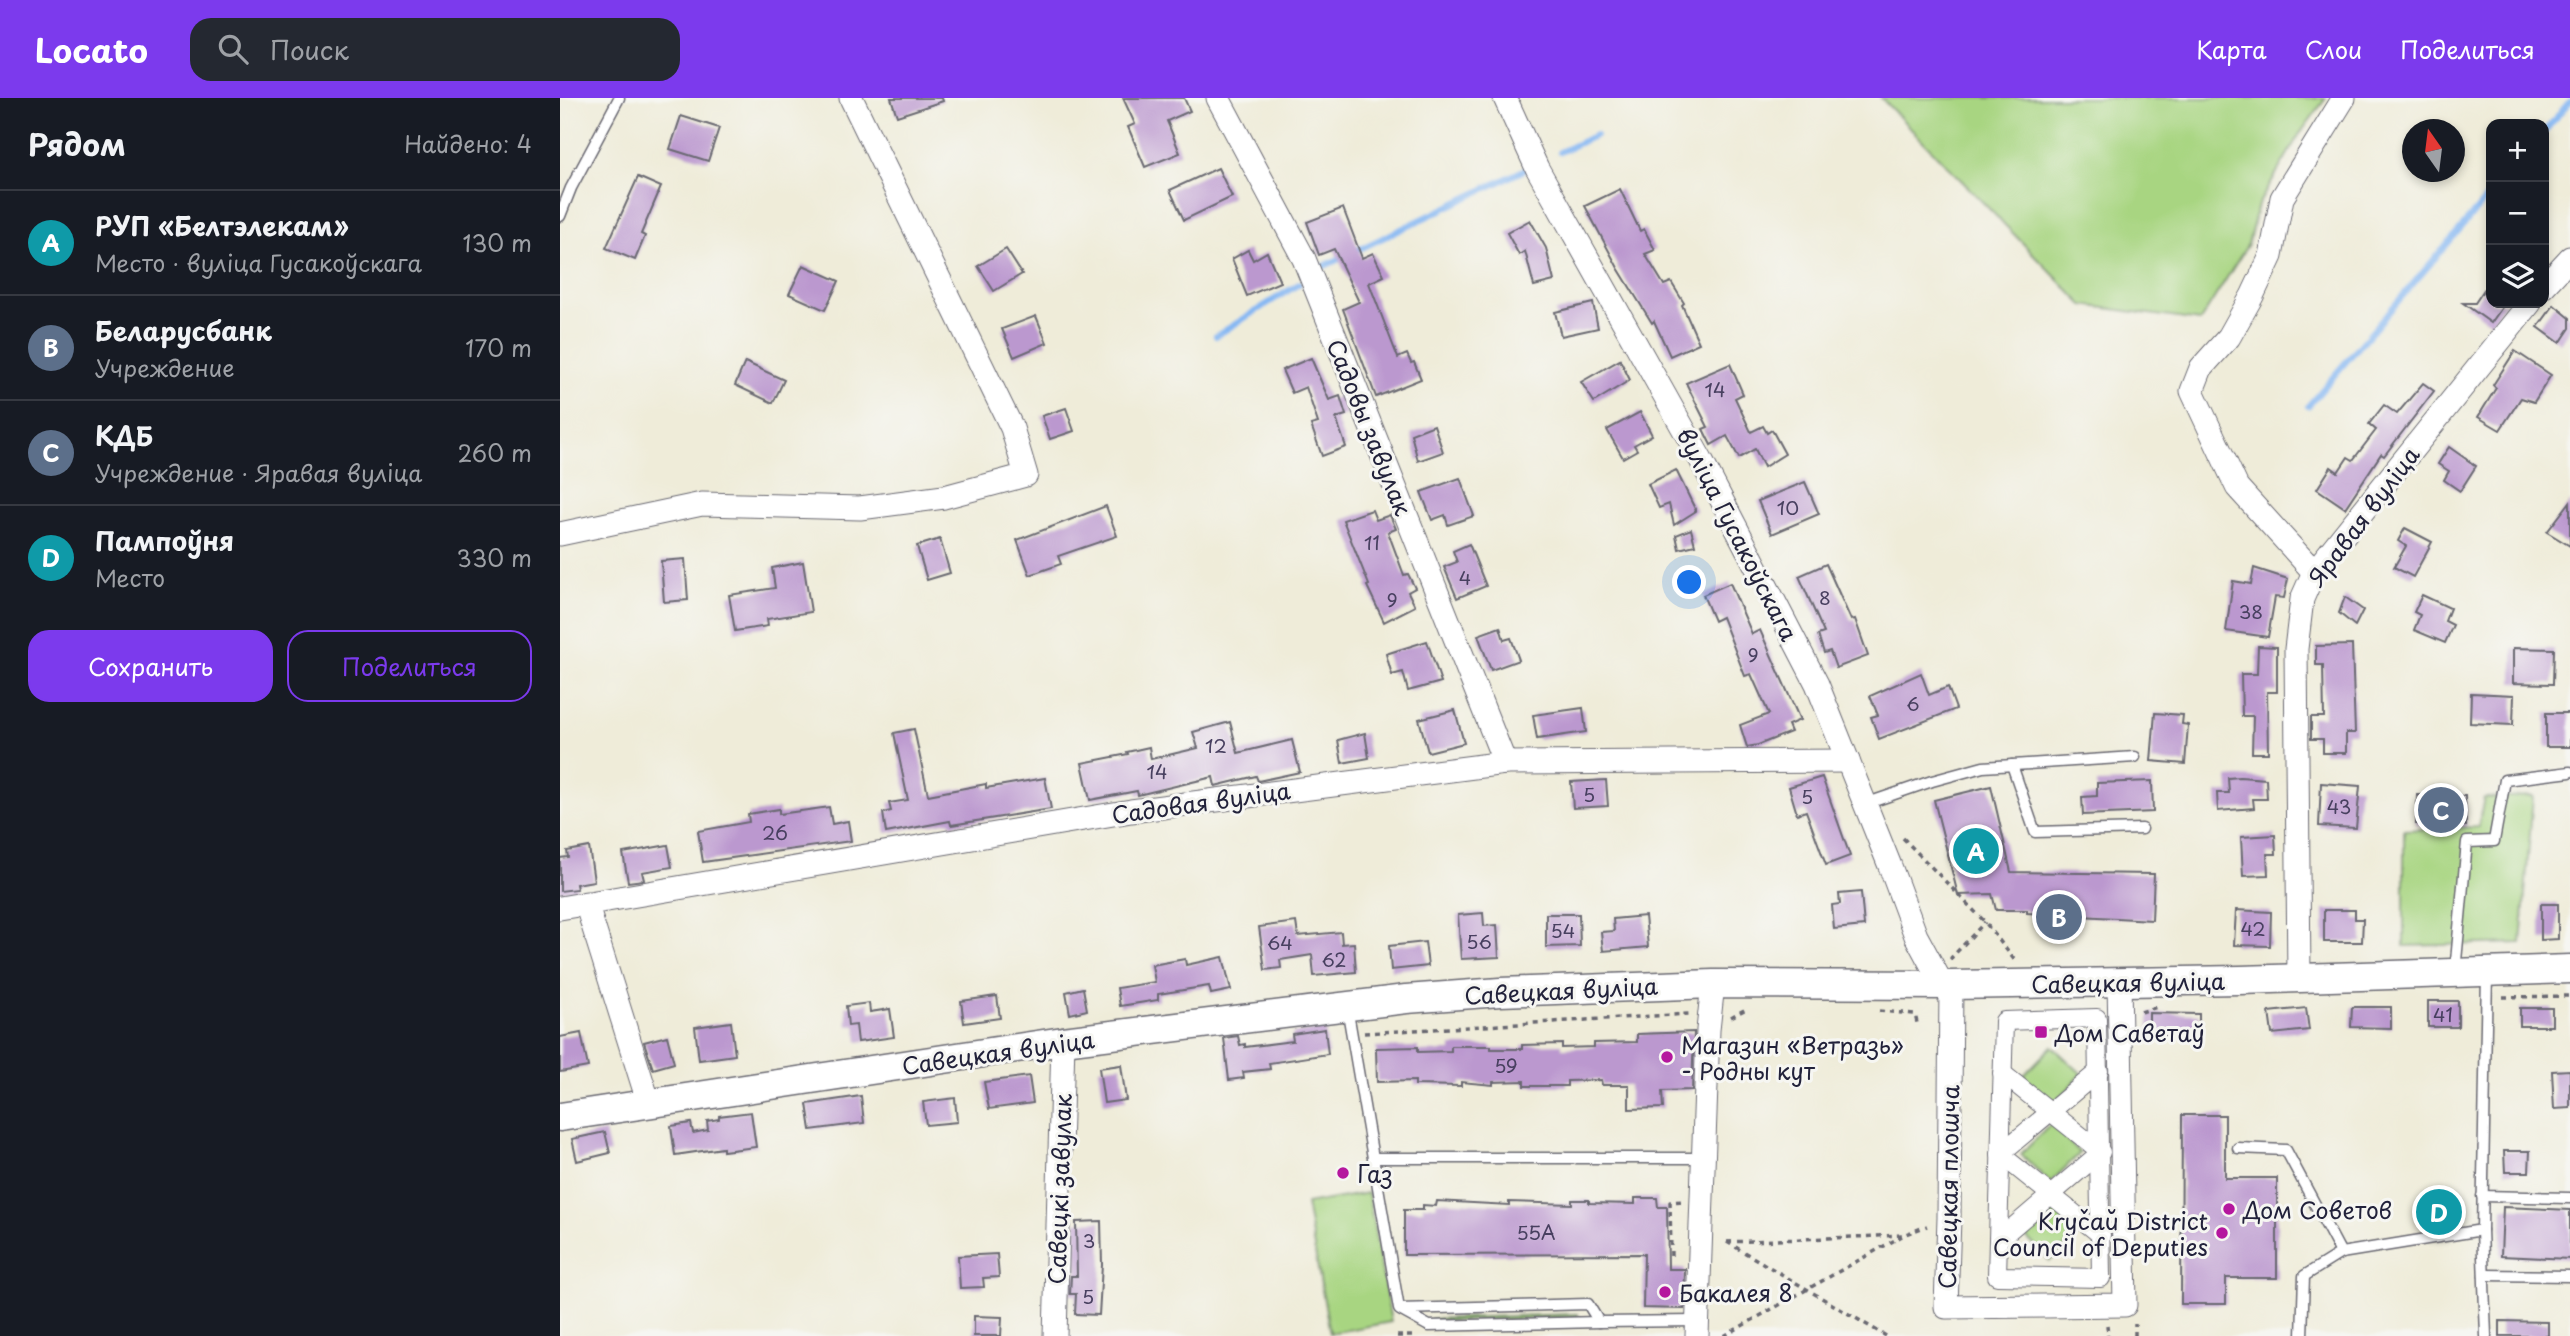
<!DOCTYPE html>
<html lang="ru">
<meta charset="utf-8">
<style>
:root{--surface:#171b24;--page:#242831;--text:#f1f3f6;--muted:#9ea1a6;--line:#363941;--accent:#7c3aed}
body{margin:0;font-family:"Playpen Sans",sans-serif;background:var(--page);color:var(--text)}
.controls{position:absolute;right:21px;top:21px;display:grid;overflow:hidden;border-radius:14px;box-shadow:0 4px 10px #0003}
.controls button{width:63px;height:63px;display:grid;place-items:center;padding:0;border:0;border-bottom:2px solid var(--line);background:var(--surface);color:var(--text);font:35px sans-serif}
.compass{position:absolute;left:1842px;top:21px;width:63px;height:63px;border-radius:50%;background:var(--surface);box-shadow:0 4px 10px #0003;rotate:346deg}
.you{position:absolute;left:1130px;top:485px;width:24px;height:24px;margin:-18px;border:5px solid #fff;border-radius:50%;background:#1a73e8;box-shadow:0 0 0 10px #1a73e833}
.badge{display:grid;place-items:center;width:46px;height:46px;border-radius:50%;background:var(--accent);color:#fff;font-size:23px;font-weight:700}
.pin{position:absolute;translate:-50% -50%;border:4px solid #fff;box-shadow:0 2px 7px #0006}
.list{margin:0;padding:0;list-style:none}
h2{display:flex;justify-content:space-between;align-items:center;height:91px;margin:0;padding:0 28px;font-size:30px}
h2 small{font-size:23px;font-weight:400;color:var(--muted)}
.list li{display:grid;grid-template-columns:46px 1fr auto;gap:21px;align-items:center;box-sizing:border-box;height:105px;padding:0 28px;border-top:2px solid var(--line)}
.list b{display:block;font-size:26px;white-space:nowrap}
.list p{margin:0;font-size:23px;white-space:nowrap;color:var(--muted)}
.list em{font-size:23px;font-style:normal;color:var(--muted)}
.actions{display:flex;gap:14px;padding:21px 28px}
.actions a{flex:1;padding:16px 0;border:2px solid var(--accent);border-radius:21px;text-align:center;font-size:24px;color:var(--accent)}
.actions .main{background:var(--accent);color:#fff}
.icon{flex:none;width:38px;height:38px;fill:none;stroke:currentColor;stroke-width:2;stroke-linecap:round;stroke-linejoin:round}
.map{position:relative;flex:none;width:2010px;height:1238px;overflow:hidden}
header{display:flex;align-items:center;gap:42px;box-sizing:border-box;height:98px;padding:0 35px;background:var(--accent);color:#fff}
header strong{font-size:33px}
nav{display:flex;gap:38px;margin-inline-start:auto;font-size:24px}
.search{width:490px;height:63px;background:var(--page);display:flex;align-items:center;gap:18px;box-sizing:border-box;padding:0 24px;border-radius:21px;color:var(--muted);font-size:26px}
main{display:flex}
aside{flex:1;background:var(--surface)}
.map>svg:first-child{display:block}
.green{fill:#a8d581;stroke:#657c5e;stroke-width:2}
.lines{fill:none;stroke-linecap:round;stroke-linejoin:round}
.stream{stroke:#86b8f3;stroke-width:6}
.building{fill:#bb98cf}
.service-casing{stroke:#6a6972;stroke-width:13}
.pedestrian-casing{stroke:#6a6972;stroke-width:20}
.minor-casing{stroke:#6a6972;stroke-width:25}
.tertiary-casing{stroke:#6a6972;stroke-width:31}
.path{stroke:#6a6972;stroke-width:3.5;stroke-dasharray:5 5;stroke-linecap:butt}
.service{stroke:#fff;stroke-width:10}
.pedestrian{stroke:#fff;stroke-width:18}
.minor{stroke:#fff;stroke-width:23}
.tertiary{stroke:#fff;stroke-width:28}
.poi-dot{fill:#b5179e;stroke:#f6f6f2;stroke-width:2.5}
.labels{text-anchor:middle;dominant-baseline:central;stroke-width:6;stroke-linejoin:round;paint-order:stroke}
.number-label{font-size:19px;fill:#484060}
.street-label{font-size:23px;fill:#22223b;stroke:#f6f6f2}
.poi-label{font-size:23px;fill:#22223b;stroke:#f6f6f2;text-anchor:start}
</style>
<header>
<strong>Locato</strong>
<div class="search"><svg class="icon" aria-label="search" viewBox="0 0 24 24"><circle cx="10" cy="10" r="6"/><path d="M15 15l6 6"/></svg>Поиск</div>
<nav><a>Карта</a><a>Слои</a><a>Поделиться</a></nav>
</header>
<main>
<aside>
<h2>Рядом<small>Найдено: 4</small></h2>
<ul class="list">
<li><span class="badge" style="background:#0f9aa8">A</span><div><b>РУП «Белтэлекам»</b><p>Место · вуліца Гусакоўскага</p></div><em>130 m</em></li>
<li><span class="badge" style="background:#5c6f8a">B</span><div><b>Беларусбанк</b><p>Учреждение</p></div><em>170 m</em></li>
<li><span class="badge" style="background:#5c6f8a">C</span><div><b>КДБ</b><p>Учреждение · Яравая вуліца</p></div><em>260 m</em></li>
<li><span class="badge" style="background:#0f9aa8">D</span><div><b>Пампоўня</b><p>Место</p></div><em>330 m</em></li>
</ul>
<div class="actions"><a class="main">Сохранить</a><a>Поделиться</a></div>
</aside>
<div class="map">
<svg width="2010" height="1238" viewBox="0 0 2010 1238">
<rect width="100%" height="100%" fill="#f6f6f2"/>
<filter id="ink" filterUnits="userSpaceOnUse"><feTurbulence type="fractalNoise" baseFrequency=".0143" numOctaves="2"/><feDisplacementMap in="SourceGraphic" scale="14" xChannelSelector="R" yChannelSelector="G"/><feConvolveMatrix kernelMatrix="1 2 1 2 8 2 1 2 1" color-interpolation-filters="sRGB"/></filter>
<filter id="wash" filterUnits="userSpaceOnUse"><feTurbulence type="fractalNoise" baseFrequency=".00686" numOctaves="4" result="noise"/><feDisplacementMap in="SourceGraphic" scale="28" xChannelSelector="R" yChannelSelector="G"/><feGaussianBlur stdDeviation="1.57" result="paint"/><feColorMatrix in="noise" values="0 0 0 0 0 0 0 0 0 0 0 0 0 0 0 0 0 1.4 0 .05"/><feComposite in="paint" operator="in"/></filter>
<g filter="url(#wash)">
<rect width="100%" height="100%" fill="#efecd9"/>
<g class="green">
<polygon points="1321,0 1766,0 1739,37 1698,107 1688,146 1640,223 1523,207"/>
<polygon points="1973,698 1961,845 1844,848 1844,732 1918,729 1924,700"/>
<polygon points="1492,948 1522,976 1493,1007 1463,978"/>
<polygon points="1491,1026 1520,1055 1490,1085 1461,1056"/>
<polygon points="808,1095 831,1224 770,1235 746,1106"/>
<polygon points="1491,1104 1520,1134 1490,1163 1460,1133"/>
<polygon points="1017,1216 1019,1219 869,1224 872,1221"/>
</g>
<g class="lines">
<g class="stream">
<polyline points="1984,34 2010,3"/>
<polyline points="1000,54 1036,37"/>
<polyline points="756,172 966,71"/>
<polyline points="656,238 739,186"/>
<polyline points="1748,308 1931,95"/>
</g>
</g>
<g id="blocks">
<g class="building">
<polygon points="331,0 382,0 383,3 337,18"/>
<polygon points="563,0 624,0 630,13 607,23 620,55 585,69 568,29 575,26"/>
<polygon points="121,18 159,30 148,63 110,51"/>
<polygon points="658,70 672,99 624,122 610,92"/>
<polygon points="78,79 101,89 81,136 85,138 75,162 46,150"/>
<polygon points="1060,91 1080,133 1084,131 1095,152 1085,156 1104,187 1111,184 1124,205 1122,207 1139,245 1110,258 1094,223 1092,225 1058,170 1025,108"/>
<polygon points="783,110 802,160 813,155 824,178 809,185 838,260 847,256 851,265 854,264 861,281 816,299 783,211 799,204 774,151 759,157 747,124"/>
<polygon points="970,122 986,150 994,183 974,188 965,153 959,157 947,135"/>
<polygon points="446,151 462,176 434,193 418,168"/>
<polygon points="688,152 693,162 707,154 720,184 687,198 672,161"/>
<polygon points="243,167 279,183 265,212 229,196"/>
<polygon points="1931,181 1931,205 1945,205 1931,225 1903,205 1915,205"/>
<polygon points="1033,205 1038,230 1001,238 995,214"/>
<polygon points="1994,207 2010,220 2010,230 2000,245 1978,229"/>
<polygon points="476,218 487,245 454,259 442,231"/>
<polygon points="1955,253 1991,277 1974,304 1961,300 1940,332 1918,319 1936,290 1933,287"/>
<polygon points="751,260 769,302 780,298 786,317 776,320 786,349 762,358 751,327 758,325 746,289 732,295 722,272"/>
<polygon points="1060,262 1070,282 1034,304 1021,284"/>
<polygon points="185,264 224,282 213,305 175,287"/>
<polygon points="1170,266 1183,296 1175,300 1191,334 1203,328 1207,335 1212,332 1225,356 1204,369 1195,351 1179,360 1167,338 1151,347 1143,331 1148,329 1126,285"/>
<polygon points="1863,285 1874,293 1824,358 1821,356 1785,410 1757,391 1771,369 1778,374 1788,359 1793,362 1816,332 1809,326 1824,307 1837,316"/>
<polygon points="506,310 514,333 490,341 482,318"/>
<polygon points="1080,314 1092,337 1074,347 1077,352 1063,360 1047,332"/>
<polygon points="874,327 883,354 858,363 851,336"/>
<polygon points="1889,349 1916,368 1900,393 1884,382 1889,373 1878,366"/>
<polygon points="1116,372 1136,413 1114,427 1109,406 1099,410 1088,386"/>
<polygon points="900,380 914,418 888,427 885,417 872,422 861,394"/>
<polygon points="1245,384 1259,416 1212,436 1198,403"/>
<polygon points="2010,404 2010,448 1987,434"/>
<polygon points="546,408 557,438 498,458 501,466 470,477 457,442"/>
<polygon points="812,412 816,422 830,417 836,431 828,434 844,477 848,476 855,490 848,494 855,508 824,524 807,488 809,487 783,422"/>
<polygon points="1845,430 1872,444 1853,479 1834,469 1846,448 1838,443"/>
<polygon points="1131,431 1135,447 1119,451 1116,437"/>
<polygon points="380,441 390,475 367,482 357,448"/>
<polygon points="909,446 926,488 897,500 884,469 897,464 893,453"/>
<polygon points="125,461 128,502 104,504 101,463"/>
<polygon points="243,464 251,514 207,521 208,528 175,533 169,497 215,490 212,470"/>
<polygon points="1266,466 1291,522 1295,521 1308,558 1276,570 1270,553 1264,555 1258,537 1264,535 1239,478"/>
<polygon points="1694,470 1728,481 1724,500 1715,499 1708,539 1666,533 1673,483 1691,486"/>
<polygon points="1170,485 1192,536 1200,532 1240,622 1228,627 1231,634 1198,647 1187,649 1180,627 1209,616 1191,576 1185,578 1162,519 1154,523 1143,497"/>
<polygon points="1862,497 1890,510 1885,523 1893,527 1885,545 1854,532 1860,517 1854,514"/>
<polygon points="1785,499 1803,512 1795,528 1779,515"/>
<polygon points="940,529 944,542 951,540 959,562 931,572 918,537"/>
<polygon points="867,543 881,584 848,593 843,574 832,577 826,556"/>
<polygon points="1792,547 1795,635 1786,635 1786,655 1763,655 1763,641 1751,641 1751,619 1764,619 1763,567 1756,567 1756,548"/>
<polygon points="1698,548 1717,549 1717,594 1707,594 1708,655 1692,655 1693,618 1682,618 1681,576 1697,576"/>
<polygon points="1953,550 1994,551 1993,586 1953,585"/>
<polygon points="1361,575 1369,597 1388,589 1396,611 1319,641 1311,619 1318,617 1310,598"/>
<polygon points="1911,595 1954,597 1953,627 1910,625"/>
<polygon points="1023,610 1026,634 977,641 973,617"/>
<polygon points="895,612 904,645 868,654 859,621"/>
<polygon points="1595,615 1623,617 1622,626 1628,627 1625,666 1591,663"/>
<rect x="1986" y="615" width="24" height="34"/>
<polygon points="670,624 678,655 732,642 740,674 698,683 696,678 655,688 653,679 578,697 577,693 530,702 522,665 568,656 567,654 589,649 591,661 638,650 633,634"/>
<polygon points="354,631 368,697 426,686 426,690 485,680 491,711 391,727 390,723 326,735 323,715 331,713 329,705 348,702 334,635"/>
<polygon points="805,635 809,660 782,665 778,642"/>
<polygon points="1262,679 1290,758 1266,767 1246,713 1237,716 1229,689"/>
<polygon points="1680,679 1706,681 1707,701 1693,701 1694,710 1658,713 1657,695 1669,695 1668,680"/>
<polygon points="1046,682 1048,708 1013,710 1011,684"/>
<polygon points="1592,683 1593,714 1523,717 1522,699 1537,698 1537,685"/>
<polygon points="1761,685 1800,688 1796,730 1759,728"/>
<polygon points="1431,688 1451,774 1594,776 1592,822 1467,815 1467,812 1436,812 1432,796 1398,797 1374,702"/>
<polygon points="1857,697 1905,698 1906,728 1856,726"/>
<polygon points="269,709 272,726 288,723 291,743 143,764 138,733 189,724 188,716 219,711 219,716"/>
<polygon points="1715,737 1716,756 1707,756 1708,777 1683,778 1681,739"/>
<polygon points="108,747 112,769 82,774 84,782 68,784 63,755"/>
<polygon points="29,749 34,783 16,786 17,791 0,793 0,760 8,759 7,753"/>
<polygon points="1301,794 1304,828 1274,831 1272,807 1280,806 1279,796"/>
<polygon points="1981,806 1998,806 1998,841 1981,842"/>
<polygon points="1676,812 1711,814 1710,848 1674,847"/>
<polygon points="1764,812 1795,812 1795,821 1803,821 1802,844 1764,844"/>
<polygon points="923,815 924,828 937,827 939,859 901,861 898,817"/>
<polygon points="986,816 1019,816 1020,848 986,849"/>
<polygon points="1085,818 1088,849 1043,853 1041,834 1054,833 1053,821"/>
<polygon points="736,824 738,838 781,834 782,846 794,845 796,874 754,878 752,857 720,862 721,870 705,872 699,829"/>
<polygon points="865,844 868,868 831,872 829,848"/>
<polygon points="663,859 671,892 651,896 649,888 598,896 598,902 560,908 557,890 595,884 592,867 625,861 626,867"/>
<polygon points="523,890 527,912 510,916 506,894"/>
<polygon points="437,898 440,920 404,925 401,903"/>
<rect x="1868" y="903" width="30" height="26"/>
<polygon points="309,905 310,914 330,911 334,939 298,944 296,927 288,928 286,908"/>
<polygon points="1792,909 1831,909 1831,930 1791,929"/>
<polygon points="1746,910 1749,932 1712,936 1709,914"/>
<rect x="1960" y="910" width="32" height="18"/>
<polygon points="1589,915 1639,916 1639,938 1589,938"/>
<polygon points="171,924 175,957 139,962 135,929"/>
<polygon points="765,931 768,956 709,965 710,971 683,974 684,980 669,982 664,940 678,938 680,947 685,946 685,949 733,943 732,936"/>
<polygon points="1134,934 1132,992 1102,993 1103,1010 1069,1011 1069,987 1042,987 1041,982 1007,983 1007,988 964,988 964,983 933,984 933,987 901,984 901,988 855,987 855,983 817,984 816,950 858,949 858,954 891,953 891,948 931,948 931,951 962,951 962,947 1002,946 1002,950 1034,949 1034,945 1077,944 1077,936"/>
<polygon points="21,935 28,969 0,974 0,939"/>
<polygon points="107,938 114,965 93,971 84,944"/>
<polygon points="561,967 566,1002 544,1005 539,970"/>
<polygon points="2010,972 2010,1010 1994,1011 1992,973"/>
<polygon points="469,978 473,1005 429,1011 424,984"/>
<polygon points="301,998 304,1025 251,1032 247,1006"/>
<polygon points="395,1000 397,1024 366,1027 363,1004"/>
<polygon points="191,1014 196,1049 163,1053 163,1050 115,1057 111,1028 131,1025 133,1035 148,1032 147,1023 159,1021 159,1018"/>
<polygon points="1622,1017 1665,1017 1665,1080 1717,1080 1717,1180 1666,1180 1666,1206 1621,1206"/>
<polygon points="45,1034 50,1055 17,1063 12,1041"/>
<polygon points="1944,1053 1970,1053 1969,1074 1945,1074"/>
<polygon points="1075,1100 1097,1100 1098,1109 1107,1109 1108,1171 1125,1171 1124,1211 1083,1210 1084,1156 844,1157 844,1112 863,1112 863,1107 876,1108 877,1103 949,1107 949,1104 1012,1106 1012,1102 1029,1102 1029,1105 1075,1106"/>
<circle cx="1879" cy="1113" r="10"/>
<polygon points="1943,1109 2010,1112 2010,1161 1941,1158"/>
<polygon points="541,1123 542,1167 539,1217 515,1216 516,1196 510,1196 511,1178 517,1178 516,1124"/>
<polygon points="437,1156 439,1179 423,1180 424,1189 400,1190 398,1158"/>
<polygon points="414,1218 442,1219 441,1238 414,1238"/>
<polygon points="1940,1223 1988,1224 1988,1238 1940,1238"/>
</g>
</g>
</g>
<g filter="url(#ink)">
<use href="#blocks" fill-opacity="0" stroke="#6a6972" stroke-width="2"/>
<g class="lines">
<defs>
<g id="service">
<polyline points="0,118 11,90 59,0"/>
<polyline points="1452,667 1475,734 1582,731"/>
<polyline points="1305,706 1372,683 1423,669 1575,659"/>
<polyline points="1895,874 1907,744 1934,743 1945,682 2010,674"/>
<polyline points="787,909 839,1211 1028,1206 1039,1224 1137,1223"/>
<polyline points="1678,1050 1726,1052 1781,1155"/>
<polyline points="815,1060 1144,1060"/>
<polyline points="1922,1098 2010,1100"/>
<polyline points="1924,1177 2010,1178"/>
<polyline points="840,1212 869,1228 1039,1224"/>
<polyline points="1742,1238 1744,1178 1781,1155 1922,1132"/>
<polyline points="1926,1238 1922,1132 1927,876"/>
</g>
<g id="pedestrian">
<polygon points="1537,920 1541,1180 1437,1178 1444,923"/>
<polyline points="1539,973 1440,1056 1541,1137"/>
<polyline points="1438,1142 1541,1054 1442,975"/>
</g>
<g id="minor">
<polyline points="658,0 744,161 945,665"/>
<polyline points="945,0 977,70 1141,362 1257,586 1330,768 1356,838 1382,886"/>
<polyline points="1984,188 2010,160"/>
<polyline points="0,436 142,406 300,410 384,399 466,377 452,330 291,0"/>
<polyline points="1754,474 1677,389 1632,293 1641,270 1669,239 1692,198 1711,158 1722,100 1784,0"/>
<polyline points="26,805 89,1006"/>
<polyline points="0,810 571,713 945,665 1288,663"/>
<polyline points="1739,879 1736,551 1742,501 1754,474 1970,205"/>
<polyline points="1391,887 1389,1120 1386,1209 1565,1207 1559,883"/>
<polyline points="495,1238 503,943"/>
<polyline points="1137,1238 1148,932 1153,886"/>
</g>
<polyline id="tertiary" points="0,1019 503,943 846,901 940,894 1153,886 1391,887 1680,882 2010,871"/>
</defs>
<use href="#service" class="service-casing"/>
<use href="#pedestrian" class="pedestrian-casing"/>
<use href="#minor" class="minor-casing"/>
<use href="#tertiary" class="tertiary-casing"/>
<g class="path">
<polyline points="1343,740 1425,824 1456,864"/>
<polyline points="1393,861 1391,860 1425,824"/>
<polyline points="1943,899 2010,898"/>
<polyline points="1319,913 1355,916 1357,925"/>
<polyline points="1581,914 1597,909"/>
<polyline points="1171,919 1186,911"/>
<polyline points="804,935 1129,916"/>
<polyline points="1167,1144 1343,1137 1367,1128"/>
<polyline points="1167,1144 1326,1238"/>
<polyline points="1111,1158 1110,1104 1123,1103"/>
<polyline points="1547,1227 1548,1238"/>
<polyline points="837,1238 854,1238"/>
<polyline points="1164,1238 1342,1138"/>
<polyline points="1575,1238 1575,1226"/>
</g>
<use href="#service" class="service"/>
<use href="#pedestrian" class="pedestrian"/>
<use href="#minor" class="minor"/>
<use href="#tertiary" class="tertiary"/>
</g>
</g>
<g class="poi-dot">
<rect x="1474" y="927" width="14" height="14" rx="3.5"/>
<circle cx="1107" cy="959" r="7"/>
<circle cx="783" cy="1075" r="7"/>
<circle cx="1669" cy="1111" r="7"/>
<circle cx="1662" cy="1135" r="7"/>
<circle cx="1105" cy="1194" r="7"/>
</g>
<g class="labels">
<g class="number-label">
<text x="1155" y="291">14</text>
<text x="1228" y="409">10</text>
<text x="812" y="444">11</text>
<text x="905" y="479">4</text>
<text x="1265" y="499">8</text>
<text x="832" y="501">9</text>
<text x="1691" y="513">38</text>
<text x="1193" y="556">9</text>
<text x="1353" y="605">6</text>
<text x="656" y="647">12</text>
<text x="597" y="673">14</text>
<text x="1029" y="696">5</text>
<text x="1247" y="698">5</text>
<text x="1779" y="708">43</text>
<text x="215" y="734">26</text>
<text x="1693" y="830">42</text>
<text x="1003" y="832">54</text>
<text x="919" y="843">56</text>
<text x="720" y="844">64</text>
<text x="774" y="861">62</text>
<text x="1883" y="916">41</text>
<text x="946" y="967">59</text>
<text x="976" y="1134">55А</text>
<text x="529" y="1142">3</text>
<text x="528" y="1198">5</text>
</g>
<g class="street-label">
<text transform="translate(810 329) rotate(68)">Садовы завулак</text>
<text transform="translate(1803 418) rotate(-53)">Яравая вуліца</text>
<text transform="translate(1178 436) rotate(63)">вуліца Гусакоўскага</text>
<text transform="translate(641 704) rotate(-8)">Садовая вуліца</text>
<text transform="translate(1568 884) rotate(-1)">Савецкая вуліца</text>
<text transform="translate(1001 892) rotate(-3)">Савецкая вуліца</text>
<text transform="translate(438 954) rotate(-8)">Савецкая вуліца</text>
<text transform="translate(1388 1089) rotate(-89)">Савецкая плошча</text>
<text transform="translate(499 1091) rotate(-88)">Савецкі завулак</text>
</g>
<g class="poi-label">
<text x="1495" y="934">Дом Саветаў</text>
<text x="1121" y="946">Магазин «Ветразь»<tspan x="1121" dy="26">- Родны кут</tspan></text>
<text x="797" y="1075">Газ</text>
<text x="1683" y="1111">Дом Советов</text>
<text x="1648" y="1122" text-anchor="end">Kryčaŭ District<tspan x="1648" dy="26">Council of Deputies</tspan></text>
<text x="1119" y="1194">Бакалея 8</text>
</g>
</g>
</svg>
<div class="controls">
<button>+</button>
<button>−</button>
<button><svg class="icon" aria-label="layers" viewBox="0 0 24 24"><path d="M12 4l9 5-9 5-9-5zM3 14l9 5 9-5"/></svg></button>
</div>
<svg class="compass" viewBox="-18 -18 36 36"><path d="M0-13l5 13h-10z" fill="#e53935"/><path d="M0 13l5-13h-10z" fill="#9ea1a6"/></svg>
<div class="you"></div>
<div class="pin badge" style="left:1416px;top:753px;background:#0f9aa8">A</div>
<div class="pin badge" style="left:1499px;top:819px;background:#5c6f8a">B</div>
<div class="pin badge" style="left:1881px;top:712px;background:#5c6f8a">C</div>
<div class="pin badge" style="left:1879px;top:1114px;background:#0f9aa8">D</div>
</div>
</main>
